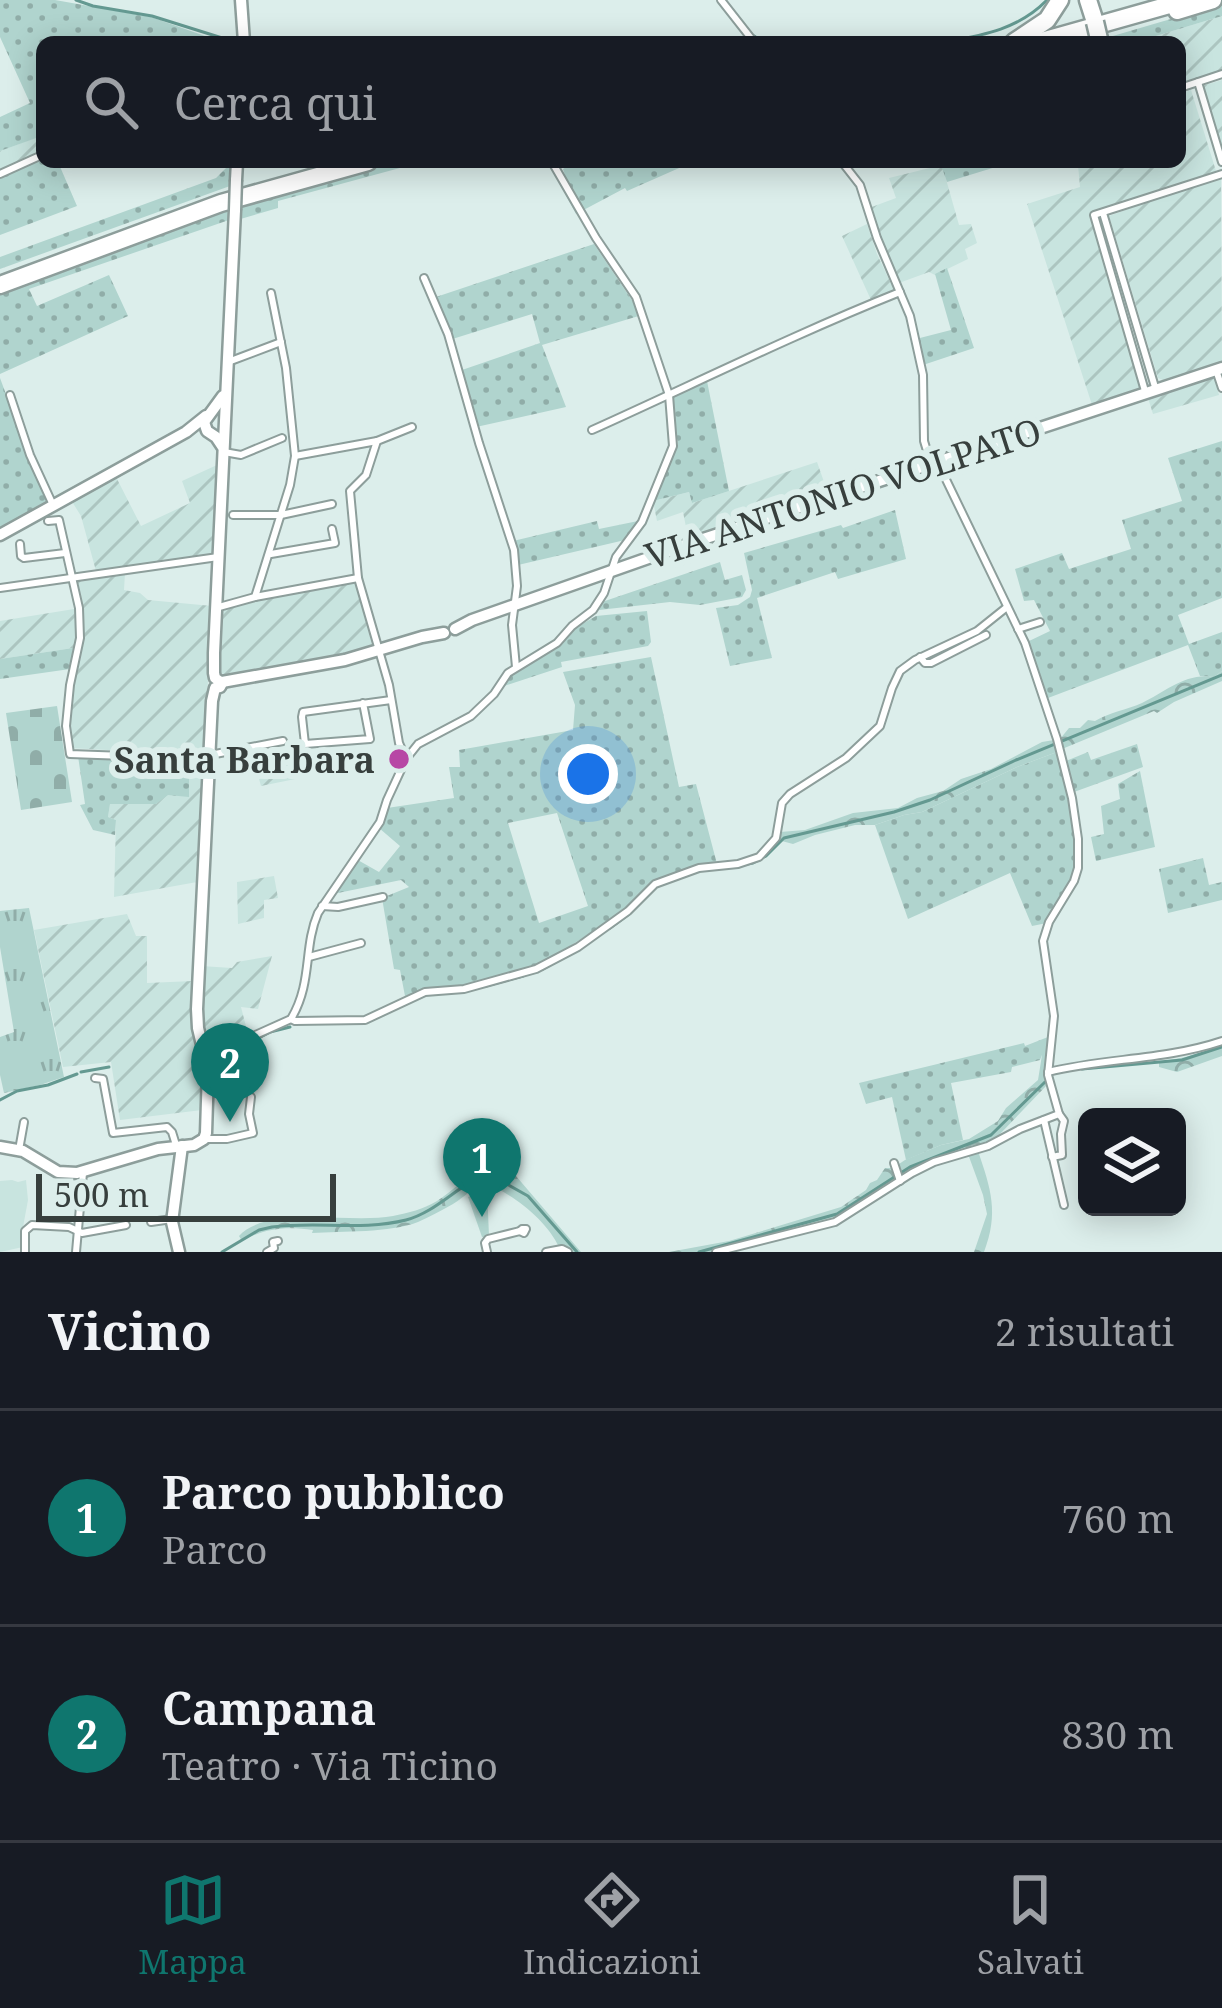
<!DOCTYPE html>
<html lang="it">
<meta charset="utf-8">
<style>
:root{--surface:#171b24;--page:#242831;--text:#f1f3f6;--muted:#9ea1a6;--line:#363941;--accent:#0f766e}
body{margin:0;font-family:"Noto Serif",serif;background:var(--page);color:var(--text)}
.controls{position:absolute;right:36px;bottom:36px;display:grid;overflow:hidden;border-radius:18px;box-shadow:0 6px 30px #0003}
.controls button{width:108px;height:108px;display:grid;place-items:center;padding:0;border:0;border-bottom:3px solid var(--line);background:var(--surface);color:var(--text);font:60px sans-serif}
.scale{position:absolute;left:36px;bottom:30px;width:300px;box-sizing:border-box;padding-left:12px;border:6px solid #373f3d;border-top:0;font-size:33px;line-height:42px;white-space:nowrap;color:#373f3d;-webkit-text-stroke:9px #dceeeb;paint-order:stroke}
.you{position:absolute;left:588px;top:774px;width:42px;height:42px;margin:-30px;border:9px solid #fff;border-radius:50%;background:#1a73e8;box-shadow:0 0 0 18px #1a73e833}
.badge{display:grid;place-items:center;width:78px;height:78px;border-radius:50%;background:var(--accent);color:#fff;font-size:39px;font-weight:700}
.pin{position:absolute;translate:-50% -99px;filter:drop-shadow(0 3px 6px #0008)}
.pin::after{content:'';position:absolute;top:63px;width:42px;height:36px;background:inherit;clip-path:polygon(0 0,100% 0,50% 100%)}
.list{margin:0;padding:0;list-style:none}
h2{display:flex;justify-content:space-between;align-items:center;height:156px;margin:0;padding:0 48px;font-size:51px}
h2 small{font-size:39px;font-weight:400;color:var(--muted)}
.list li{display:grid;grid-template-columns:78px 1fr auto;gap:36px;align-items:center;box-sizing:border-box;height:216px;padding:0 48px;border-top:3px solid var(--line)}
.list b{display:block;font-size:45px;white-space:nowrap}
.list p{margin:0;font-size:39px;white-space:nowrap;color:var(--muted)}
.list em{font-size:39px;font-style:normal;color:var(--muted)}
.icon{flex:none;width:66px;height:66px;fill:none;stroke:currentColor;stroke-width:2;stroke-linecap:round;stroke-linejoin:round}
.map{position:relative;flex:none;width:1222px;height:1252px;overflow:hidden}
.search{position:absolute;background:var(--surface);box-shadow:0 6px 30px #0003;left:36px;right:36px;top:36px;height:132px;display:flex;align-items:center;gap:30px;box-sizing:border-box;padding:0 42px;border-radius:18px;color:var(--muted);font-size:45px}
.sheet{height:588px;background:var(--surface)}
nav{display:flex;justify-content:space-around;align-items:center;box-sizing:border-box;height:168px;border-top:3px solid var(--line);background:var(--surface);font-size:33px;color:var(--muted)}
nav a{display:grid;justify-items:center;gap:6px}
nav .on{color:var(--accent)}
.map>svg:first-child{display:block}
.built{fill:#c8e4df}
.industrial{fill:url(#industrial-furrows)}
.grass{fill:url(#grass-dots);fill-rule:evenodd}
.forest{fill:url(#forest-crowns)}
.cemetery{fill:url(#cemetery-stones)}
.park{fill:url(#park-tufts)}
.lines{fill:none;stroke-linecap:round;stroke-linejoin:round}
.stream{stroke:#649991;stroke-width:3}
.street-casing{stroke:#8d9e9b;stroke-width:10}
.secondary-casing{stroke:#8d9e9b;stroke-width:15}
.highway-casing{stroke:#8d9e9b;stroke-width:21}
.street{stroke:#fff;stroke-width:6}
.secondary{stroke:#fff;stroke-width:10}
.highway{stroke:#fff;stroke-width:16}
.secondary-bridge-casing{stroke:#8d9e9b;stroke-width:15;stroke-linecap:butt}
.highway-bridge-casing{stroke:#8d9e9b;stroke-width:21;stroke-linecap:butt}
.secondary-bridge{stroke:#fff;stroke-width:10}
.highway-bridge{stroke:#fff;stroke-width:16}
.poi-dot{fill:#b747a5;stroke:#dceeeb;stroke-width:4.5}
.labels{text-anchor:middle;dominant-baseline:central;stroke-width:12;stroke-linejoin:round;paint-order:stroke}
.street-label{font-size:36px;fill:#373f3d;stroke:#dceeeb}
.poi-label{font-size:36px;font-weight:bold;fill:#373f3d;stroke:#dceeeb;text-anchor:end}
</style>
<div class="map">
<svg width="1222" height="1252" viewBox="0 0 1222 1252">
<defs>
<pattern id="industrial-furrows" width="10" height="10" patternUnits="userSpaceOnUse" patternTransform="scale(3)"><rect width="10" height="10" fill="#c8e4df"/><path d="M-1 1l2-2M0 10L10 0M9 11l2-2" fill="none" stroke="#acc5c0"/></pattern>
<pattern id="grass-dots" width="8" height="8" patternUnits="userSpaceOnUse" patternTransform="scale(3)"><rect width="8" height="8" fill="#b0d4ce"/><path d="M2 2h.1M6 6h.1" fill="none" stroke="#90ada8" stroke-width="1.8" stroke-linecap="round"/></pattern>
<pattern id="forest-crowns" width="20" height="18" patternUnits="userSpaceOnUse" patternTransform="scale(3)"><rect width="20" height="18" fill="#b0d4ce"/><path d="M2 6a3 3 0 1 1 6 0M12 15a3 3 0 1 1 6 0" fill="none" stroke="#90ada8"/></pattern>
<pattern id="cemetery-stones" width="16" height="16" patternUnits="userSpaceOnUse" patternTransform="scale(3)"><rect width="16" height="16" fill="#b0d4ce"/><path d="M2 7V4a2 2 0 0 1 4 0v3zM10 15v-3a2 2 0 0 1 4 0v3z" fill="#90ada8"/></pattern>
<pattern id="park-tufts" width="24" height="20" patternUnits="userSpaceOnUse" patternTransform="scale(3)"><rect width="24" height="20" fill="#b0d4ce"/><path d="M3 7l-1-3M5 7V3M7 7l1-3M15 17l-1-3M17 17v-4M19 17l1-3" fill="none" stroke="#90ada8"/></pattern>
</defs>
<rect width="100%" height="100%" fill="#dceeeb"/>
<polygon class="built" points="12,1180 18,1182 26,1180 28,1200 23,1227 23,1247 0,1252 0,1181"/>
<g class="industrial">
<polygon points="1222,16 1222,71 1180,85 1180,42 1136,42"/>
<polygon points="1222,80 1222,151 1202,86"/>
<polygon points="1191,90 1216,171 1093,214 1142,388 1138,394 1093,408 1027,204 1080,187 1078,165 1087,162 1180,162 1180,94"/>
<polygon points="40,136 42,152 0,170 0,151"/>
<polygon points="942,165 959,225 971,224 977,243 965,249 968,259 935,275 929,272 899,283 869,208 896,198 889,178"/>
<polygon points="1221,175 1222,366 1170,383 1158,378 1109,216"/>
<polygon points="867,224 877,254 894,290 871,300 842,236"/>
<polygon points="1214,376 1219,395 1153,414 1148,398"/>
<polygon points="817,462 829,496 689,542 683,512 657,521 653,501 689,492 692,503"/>
<polygon points="217,465 214,555 96,571 81,516 71,500 115,475 141,526 190,503 182,481"/>
<polygon points="125,573 124,590 140,593 148,600 212,606 204,755 69,748 67,711 79,641 74,580"/>
<polygon points="355,581 373,648 229,677 219,672 218,610 265,598"/>
<polygon points="74,609 77,637 73,648 0,659 0,621"/>
<polygon points="296,756 300,778 261,786 256,768 248,768"/>
<polygon points="189,761 204,761 197,882 114,897 116,820 108,817 110,804 156,804"/>
<polygon points="274,876 278,898 264,900 264,918 238,924 237,882"/>
<polygon points="127,914 136,936 147,936 147,983 193,981 192,1025 201,1070 202,1110 120,1120 111,1062 63,1067 34,930"/>
<polygon points="272,956 258,1009 241,1007 248,1034 206,1060 199,1025 201,966 232,968 237,962"/>
</g>
<g class="grass">
<polygon points="0,0 55,0 151,17 222,42 207,42 195,37 182,42 42,42 42,140 39,137 0,151 0,117 30,103 0,37"/>
<polygon points="1222,4 1222,16 1136,42 1107,42 1106,38"/>
<polygon points="42,159 42,162 58,162 77,206 0,235 0,177"/>
<polygon points="380,162 422,162 278,201 278,208 237,220 237,203"/>
<polygon points="574,162 685,162 686,165 627,191 625,188 576,214 562,188 568,185 563,169"/>
<polygon points="940,162 1012,162 947,182"/>
<polygon points="230,164 230,186 0,269 0,257 216,178"/>
<polygon points="229,206 229,220 29,289 37,306 109,275 128,316 0,374 0,288"/>
<polygon points="594,244 642,315 542,345 566,407 476,427 462,370 540,343 532,314 446,341 430,299"/>
<polygon points="947,268 974,348 923,365 916,339 951,330 935,274"/>
<path d="M0,378C16,420 28,463 49,503L0,531Z"/>
<polygon points="707,381 729,491 692,503 689,492 653,501 678,444 670,399"/>
<polygon points="1222,441 1222,598 1178,615 1189,644 1222,632 1222,671 1214,677 1200,676 1188,645 1048,698 1027,642 1050,631 1034,600 1024,601 1015,569 1062,553 1069,569 1131,549 1122,520 1182,501 1168,458"/>
<polygon points="895,510 906,559 838,579 835,572 757,598 772,658 730,666 716,608 738,605 750,597 752,590 744,553 841,525 843,528"/>
<polygon points="597,521 599,529 638,521 625,540 518,565 513,541"/>
<polygon points="720,562 725,580 742,575 746,590 742,597 700,605 670,602 599,610 602,602"/>
<polygon points="647,611 651,642 648,646 561,662 562,667 504,686 503,684 511,675 556,649 577,627 596,616"/>
<polygon points="73,648 70,669 0,679 0,659"/>
<path d="M651,657L679,787L696,784L717,864L686,869L653,883L623,912L542,964L462,986L428,989L405,996L400,970L394,969L382,898L409,887L401,880L333,894L356,859L379,872L400,846L379,828L387,808L454,798L449,767H460L459,750L573,730L575,705L563,672ZM557,813L588,906L539,923L508,823Z"/>
<polygon points="1137,744 1143,767 1074,792 1066,761 1088,752 1091,760"/>
<polygon points="1057,752 1073,821 1076,857 1071,882 1047,923 1032,926 1010,873 908,919 875,825 904,815 922,812 1017,767"/>
<polygon points="78,756 189,761 189,797 168,795 156,804 110,804 108,817 116,820 115,835 93,830 80,805 85,804"/>
<polygon points="1140,771 1155,847 1096,861 1091,837 1104,834 1101,806 1120,799 1118,784"/>
<polygon points="1203,858 1209,885 1222,882 1222,900 1168,913 1159,869"/>
<polygon points="1048,1037 1046,1055 1042,1055 1040,1060 1012,1067 1011,1072 951,1083 963,1140 941,1145 906,1160 892,1097 866,1104 859,1083 1024,1043 1025,1046"/>
</g>
<g class="forest">
<path d="M1222,671V681L1174,702L1157,713L1154,711L1062,749L1060,739L1069,728H1080L1088,720L1095,721C1110,712 1126,710 1142,703C1165,692 1186,672 1214,677Z"/>
<polygon points="1054,740 1057,752 1017,767 922,812 904,815 875,825 855,825 815,835 793,844 778,840 780,832 805,830 853,813 898,808 917,798 943,791 961,779 991,769 1042,742"/>
<polygon points="1222,1045 1222,1056 1177,1072 1159,1067 1159,1062 1186,1057"/>
<polygon points="1042,1055 1046,1055 1047,1085 1000,1134 1001,1136 982,1146 934,1161 834,1220 711,1252 669,1252 729,1241 841,1207 866,1190 870,1183 877,1180 885,1168 893,1168 905,1160 941,1145 969,1139 998,1121 1006,1108 1038,1080"/>
<path d="M978,1151C991,1189 999,1213 984,1252H974L987,1214L983,1195L968,1154Z"/>
<path d="M482,1167L516,1176L581,1252H571L559,1247C547,1221 514,1194 486,1184C472,1187 465,1197 453,1204C442,1210 429,1217 418,1222C390,1233 342,1231 312,1233L313,1230C286,1226 265,1228 242,1241L239,1236C266,1205 351,1224 393,1216C408,1213 424,1209 437,1201C453,1191 466,1176 482,1167Z"/>
</g>
<polygon class="cemetery" points="57,706 72,802 21,810 6,713"/>
<g class="park">
<polygon points="29,908 64,1077 40,1085 4,1093 0,1075 0,1037 14,1032 0,947 0,911"/>
<polygon points="487,1189 489,1236 482,1237 468,1197"/>
</g>
<g class="lines">
<g class="stream">
<polyline points="76,0 93,6 152,16 235,42"/>
<polyline points="754,36 763,42"/>
<polyline points="733,42 743,40"/>
<path d="M945,42C984,35 1019,29 1047,0"/>
<polyline points="722,868 753,863 766,856 784,838 894,812 930,800 1016,760 1222,675"/>
<polyline points="610,928 629,914 639,903"/>
<polyline points="543,969 561,959"/>
<polyline points="486,986 523,976"/>
<polyline points="240,1048 270,1032 290,1027"/>
<polyline points="222,1059 237,1050"/>
<polyline points="1082,1069 1182,1060 1222,1047"/>
<polyline points="81,1072 109,1067"/>
<polyline points="0,1100 17,1091 48,1085 77,1074"/>
<path d="M222,1252L259,1230L272,1227C316,1221 362,1231 406,1220C439,1211 460,1182 489,1174L528,1196L577,1252"/>
<polyline points="699,1252 837,1214 910,1167 991,1135 1045,1082"/>
</g>
<defs>
<g id="street">
<polyline points="721,0 754,42"/>
<polyline points="1198,82 1222,162"/>
<polyline points="1180,88 1222,74"/>
<polyline points="842,162 860,185 877,238 910,316 923,375 924,441 931,464"/>
<polyline points="0,174 42,155"/>
<polyline points="1103,213 1155,387"/>
<polyline points="424,278 448,334 479,443 514,550 517,586 512,625 516,667"/>
<polyline points="228,362 281,342"/>
<polyline points="1216,370 1222,388"/>
<polyline points="1145,391 1094,215 1222,174"/>
<polyline points="10,395 30,455 53,505"/>
<path d="M592,430C694,384 795,334 900,292"/>
<polyline points="224,452 241,455 282,438"/>
<polyline points="295,456 377,441"/>
<polyline points="233,515 281,515 332,504"/>
<polyline points="48,521 59,520 79,608 80,638 70,685 66,726 70,754 209,759"/>
<polyline points="20,544 21,556 24,558 65,553"/>
<polyline points="271,554 335,543 332,529"/>
<polyline points="0,588 218,557"/>
<polyline points="255,597 358,578"/>
<polyline points="219,607 255,597 290,485 295,456 286,368 271,293"/>
<polyline points="1018,629 1040,622"/>
<polyline points="920,657 925,663 931,663 986,635"/>
<polyline points="363,703 370,739 305,744 302,717 303,712 391,700"/>
<polyline points="210,755 283,741"/>
<polyline points="406,759 399,743 389,685 358,578 350,491 366,475 377,441 412,427"/>
<polyline points="322,906 338,907 383,897"/>
<polyline points="309,957 361,943"/>
<polyline points="291,1019 295,1021 365,1020 425,992 464,989 536,969 578,947 628,911 655,884 699,868 738,864 759,857 776,838 782,803 790,794 846,758 880,726 892,688 900,671 915,660 977,631 1007,607"/>
<path d="M207,1063L251,1037L291,1019C313,982 303,948 318,913L380,822L387,800L406,759L418,744L471,716L494,694L508,673L557,643L572,626L593,610L604,593L616,557L642,522L673,446L669,395L636,297L596,238L552,162"/>
<path d="M1048,1072C1106,1058 1165,1060 1222,1041"/>
<polyline points="95,1078 103,1079 113,1133 167,1127 172,1132 176,1145"/>
<polyline points="1044,1120 1064,1205"/>
<polyline points="205,1139 227,1139 253,1133 249,1114 251,1097"/>
<polyline points="19,1150 24,1122"/>
<polyline points="1052,1157 1062,1155 1061,1134 1064,1121 1059,1114"/>
<polyline points="894,1163 900,1181"/>
<polyline points="151,1222 172,1219"/>
<polygon points="522,1229 526,1229 524,1233 520,1231"/>
<polyline points="25,1252 25,1231 32,1225 69,1227 82,1233 126,1225"/>
<polyline points="76,1252 83,1173"/>
<polyline points="267,1252 274,1248 273,1242 278,1241"/>
<polyline points="487,1252 485,1243 488,1239 520,1231"/>
<polyline points="546,1252 562,1249 568,1252"/>
<polyline points="716,1252 835,1222 912,1173 934,1162 988,1146 1020,1129 1059,1114 1048,1075 1054,1016 1043,941 1049,922 1074,881 1078,868 1078,839 1072,798 1057,739 1025,643 938,463"/>
</g>
<g id="secondary">
<polyline points="241,0 244,42"/>
<polyline points="236,180 237,162"/>
<polyline points="222,446 216,437 207,431 204,422 223,396"/>
<polyline points="0,535 186,432 206,416"/>
<polyline points="455,629 472,620 691,543 1222,368"/>
<polyline points="222,682 345,660 422,637 444,633"/>
<polyline points="0,1147 23,1151 58,1172 77,1173 158,1149 194,1145 204,1139 206,1133 208,1070 198,1028 197,1009 212,701 215,688 220,687 222,683 215,678 214,673 214,653 235,210"/>
<polyline points="179,1252 172,1222 182,1146"/>
</g>
<g id="highway">
<polyline points="1088,0 1095,22"/>
<polyline points="1177,11 1213,0"/>
<polyline points="1014,42 1047,20 1060,0"/>
<polyline points="1038,42 1187,0"/>
<polyline points="0,285 221,203 368,162"/>
</g>
</defs>
<use href="#street" class="street-casing"/>
<use href="#secondary" class="secondary-casing"/>
<use href="#highway" class="highway-casing"/>
<use href="#street" class="street"/>
<use href="#secondary" class="secondary"/>
<use href="#highway" class="highway"/>
<defs>
<polyline id="secondary-bridge" points="235,210 236,180"/>
<polyline id="highway-bridge" points="1095,22 1099,39"/>
</defs>
<use href="#secondary-bridge" class="secondary-bridge-casing"/>
<use href="#highway-bridge" class="highway-bridge-casing"/>
<use href="#secondary-bridge" class="secondary-bridge"/>
<use href="#highway-bridge" class="highway-bridge"/>
</g>
<circle class="poi-dot" cx="399" cy="759" r="12"/>
<g class="labels">
<g class="street-label">
<text transform="translate(843 493) rotate(-18)">VIA ANTONIO VOLPATO</text>
</g>
<g class="poi-label">
<text x="375" y="759">Santa Barbara</text>
</g>
</g>
</svg>
<div class="controls">
<button><svg class="icon" aria-label="layers" viewBox="0 0 24 24"><path d="M12 4l9 5-9 5-9-5zM3 14l9 5 9-5"/></svg></button>
</div>
<div class="scale">500 m</div>
<div class="you"></div>
<div class="pin badge" style="left:482px;top:1217px">1</div>
<div class="pin badge" style="left:230px;top:1122px">2</div>
<div class="search"><svg class="icon" aria-label="search" viewBox="0 0 24 24"><circle cx="10" cy="10" r="6"/><path d="M15 15l6 6"/></svg>Cerca qui</div>
</div>
<section class="sheet">
<h2>Vicino<small>2 risultati</small></h2>
<ul class="list">
<li><span class="badge">1</span><div><b>Parco pubblico</b><p>Parco</p></div><em>760 m</em></li>
<li><span class="badge">2</span><div><b>Campana</b><p>Teatro · Via Ticino</p></div><em>830 m</em></li>
</ul>
</section>
<nav>
<a class="on"><svg class="icon" aria-label="map" viewBox="0 0 24 24"><path d="M3 6l6-2 6 2 6-2v14l-6 2-6-2-6 2zM9 4v14M15 6v14"/></svg>Mappa</a>
<a><svg class="icon" aria-label="directions" viewBox="0 0 24 24"><path d="M12 3l9 9-9 9-9-9zM9 14v-3h6M13 9l2 2-2 2"/></svg>Indicazioni</a>
<a><svg class="icon" aria-label="saved" viewBox="0 0 24 24"><path d="M7 4h10v16l-5-4-5 4z"/></svg>Salvati</a>
</nav>
